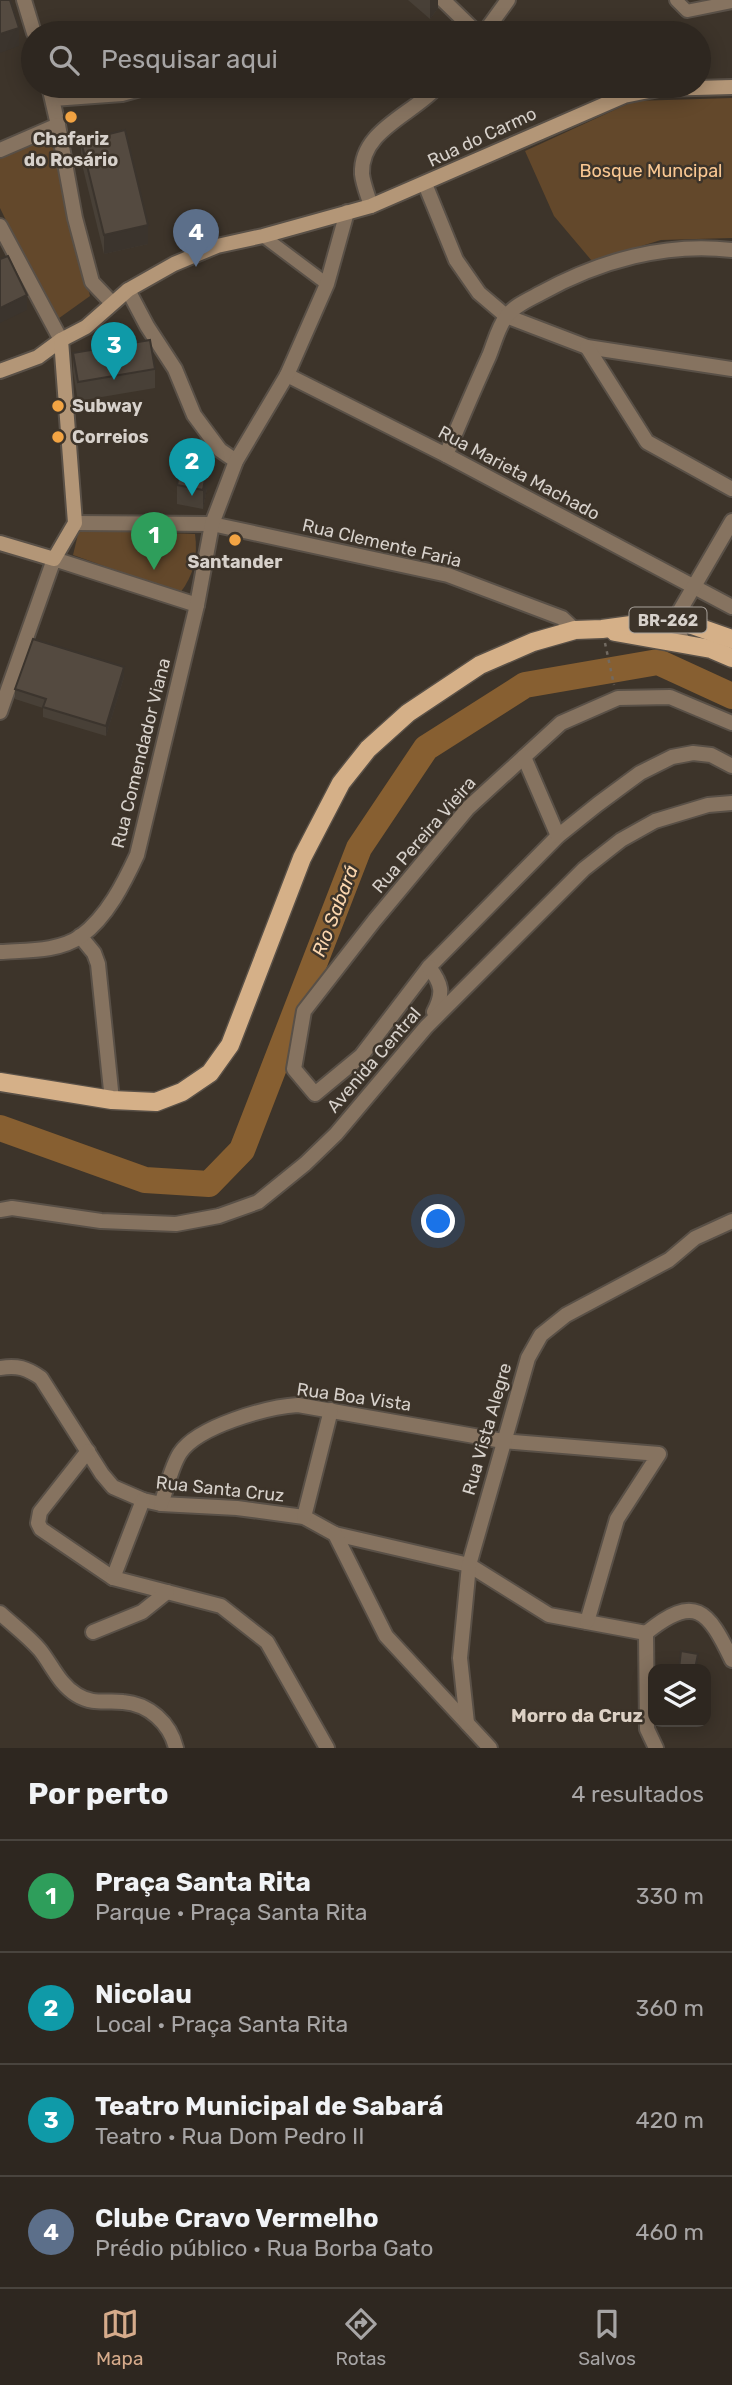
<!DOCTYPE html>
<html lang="pt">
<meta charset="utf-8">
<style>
:root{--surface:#2e2720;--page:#3a332d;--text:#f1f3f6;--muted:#a7a5a5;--line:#49443e;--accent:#d6ab8b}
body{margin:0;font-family:Rubik,sans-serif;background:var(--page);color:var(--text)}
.controls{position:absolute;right:21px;bottom:21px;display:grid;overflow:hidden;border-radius:14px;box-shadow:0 4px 18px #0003}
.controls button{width:63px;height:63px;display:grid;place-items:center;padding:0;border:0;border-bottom:2px solid var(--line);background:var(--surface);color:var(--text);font:35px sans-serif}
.you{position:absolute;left:439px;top:1222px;width:24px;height:24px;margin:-18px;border:5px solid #fff;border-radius:50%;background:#1a73e8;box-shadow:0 0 0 10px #1a73e833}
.badge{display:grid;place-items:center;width:46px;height:46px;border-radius:50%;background:var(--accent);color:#fff;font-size:23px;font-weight:700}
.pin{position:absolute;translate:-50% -58px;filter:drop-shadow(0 2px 4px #0008)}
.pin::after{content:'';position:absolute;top:37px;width:24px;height:21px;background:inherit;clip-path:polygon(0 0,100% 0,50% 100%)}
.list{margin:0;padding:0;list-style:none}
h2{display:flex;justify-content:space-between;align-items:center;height:91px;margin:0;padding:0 28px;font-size:30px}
h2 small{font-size:23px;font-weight:400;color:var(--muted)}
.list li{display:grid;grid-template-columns:46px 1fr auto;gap:21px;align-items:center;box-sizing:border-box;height:112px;padding:0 28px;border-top:2px solid var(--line)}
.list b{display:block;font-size:26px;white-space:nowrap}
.list p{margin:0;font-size:23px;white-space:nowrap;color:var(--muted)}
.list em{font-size:23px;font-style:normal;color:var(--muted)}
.icon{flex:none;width:38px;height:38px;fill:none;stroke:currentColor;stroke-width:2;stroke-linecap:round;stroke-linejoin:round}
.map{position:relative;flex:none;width:732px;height:1748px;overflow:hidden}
.search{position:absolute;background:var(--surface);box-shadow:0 4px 18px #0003;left:21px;right:21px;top:21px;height:77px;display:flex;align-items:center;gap:18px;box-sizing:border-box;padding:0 24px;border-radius:38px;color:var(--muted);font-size:26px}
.sheet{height:539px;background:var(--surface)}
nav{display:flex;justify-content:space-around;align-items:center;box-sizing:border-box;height:98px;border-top:2px solid var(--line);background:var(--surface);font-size:19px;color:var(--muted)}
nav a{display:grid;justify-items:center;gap:4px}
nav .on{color:var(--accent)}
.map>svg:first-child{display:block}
.green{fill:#63482b}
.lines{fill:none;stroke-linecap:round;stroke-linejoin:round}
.river{stroke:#875f31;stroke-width:26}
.pedestrian-casing{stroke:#595047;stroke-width:16}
.minor-casing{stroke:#595047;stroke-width:18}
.secondary-casing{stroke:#595047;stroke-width:18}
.primary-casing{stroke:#595047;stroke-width:21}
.path{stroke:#726a61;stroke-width:2.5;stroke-dasharray:3.5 5;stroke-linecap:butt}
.pedestrian{stroke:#867360;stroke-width:12}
.minor{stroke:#867360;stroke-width:14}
.secondary{stroke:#b39677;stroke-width:14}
.primary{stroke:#d5b088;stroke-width:18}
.wall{fill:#484037}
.shaded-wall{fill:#3b342d}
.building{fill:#544a40;stroke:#3b342d;stroke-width:2}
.poi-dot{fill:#f3a443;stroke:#3d342a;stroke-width:2.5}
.labels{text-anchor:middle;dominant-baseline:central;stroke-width:5;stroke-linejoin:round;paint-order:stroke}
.shield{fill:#3d342a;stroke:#a9a29b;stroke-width:2}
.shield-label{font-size:16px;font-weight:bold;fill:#d7d1cb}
.street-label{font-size:18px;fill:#d7d1cb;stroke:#3d342a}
.poi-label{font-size:18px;font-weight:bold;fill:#d7d1cb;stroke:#3d342a}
.park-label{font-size:18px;fill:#f9c792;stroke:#3d342a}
.water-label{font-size:19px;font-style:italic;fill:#fbd6ae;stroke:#3d342a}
.neighbourhood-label{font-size:19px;font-weight:bold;fill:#ddd1c5;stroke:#3d342a}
</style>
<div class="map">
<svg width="732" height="1748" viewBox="0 0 732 1748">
<rect width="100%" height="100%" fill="#3d342a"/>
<g class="green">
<polygon points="732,98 732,238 661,240 592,261 554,216 525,151 634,101"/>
<polygon points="51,137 90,296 55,321 0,208 0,159"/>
<path d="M79,530L195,534C198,556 194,575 180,593L73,555Z"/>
</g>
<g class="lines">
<polyline class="river" points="0,1128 145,1180 209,1184 242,1150 359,848 426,748 525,685 658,662 732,696"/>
<defs>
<g id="pedestrian">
<polyline points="676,0 687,11 732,2"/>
<polyline points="263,236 327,284"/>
</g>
<g id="minor">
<polyline points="24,0 34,33"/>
<polyline points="443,0 477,33"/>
<polyline points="484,33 508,0"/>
<polyline points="49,86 58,125"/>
<polyline points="53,99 122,94 151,86"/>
<polyline points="0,150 58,125 75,218 92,282 112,303"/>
<polyline points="425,184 456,260 479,293 506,316 587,347 732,369"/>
<path d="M371,206C368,196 363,184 362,174C360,130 414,114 438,86"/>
<polyline points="0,226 61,340"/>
<polyline points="128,290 147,326 175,369 194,415 220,450 236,461"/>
<polyline points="587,347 647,442 732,489"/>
<polyline points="287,375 446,455 732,607"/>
<path d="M446,455C460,422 474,389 489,356C494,344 498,327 506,317C513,306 530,299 541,293C599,261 666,242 732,250"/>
<polyline points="75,523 212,524 448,575 562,618 575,630"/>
<polyline points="685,644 676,629 675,619 732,521"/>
<polyline points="0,712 54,559 197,605"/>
<polyline points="732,723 670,697 618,698 561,723 468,808 374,921 304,1011 294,1069 315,1094 361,1056 429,967 558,836 598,804 640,773 672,757 693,753 711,755 732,766"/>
<polyline points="524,757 558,836"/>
<polyline points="80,936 94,953 98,964 112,1100"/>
<path d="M0,952C25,950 59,952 81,936C107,917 124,883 137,855L197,605L212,524L236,461L287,375L327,284L347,212"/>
<path d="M429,967C442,984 444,993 434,1012"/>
<polyline points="0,1210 12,1208 101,1221 176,1224 219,1216 258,1202 305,1164 336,1134 426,1027 584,869 621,840 655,821 708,805 732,803"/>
<path d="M0,1368C17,1365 27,1368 41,1378L102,1474L113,1487L143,1500L161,1504L237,1508L304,1517L335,1534L469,1565L549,1615L646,1633"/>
<polyline points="88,1451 40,1512 38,1523 41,1529 113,1578"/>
<polyline points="143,1500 113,1578 221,1606 267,1642 327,1748"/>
<path d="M161,1504C167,1488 171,1467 180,1453C198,1426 267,1407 298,1405L503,1441L659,1454L617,1519L587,1622"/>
<polyline points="304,1517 331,1410"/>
<polyline points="335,1534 386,1636 490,1748"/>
<path d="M0,1613C13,1625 28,1636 40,1650C52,1665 59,1684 77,1695C93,1705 106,1700 123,1702C149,1704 170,1723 176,1748"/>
<polyline points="93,1632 142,1612 167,1592"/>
<path d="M646,1633C695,1593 708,1610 732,1660"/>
<polyline points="646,1633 647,1729 656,1748"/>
<polyline points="467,1723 460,1658 469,1565 528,1358 541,1335 566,1315 669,1260 695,1238 732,1221"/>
</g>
<g id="secondary">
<polyline points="0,371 38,357 61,340 86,327 128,290 174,264 217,246 263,236 371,206 624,96 659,89 732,87"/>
<polyline points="0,543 54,559 75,523 61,340"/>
</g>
<g id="primary">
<polyline points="615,632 711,649 732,658"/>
<polyline points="0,1082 112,1100 156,1102 182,1092 210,1073 230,1045 302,858 341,783 368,749 408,713 480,665 533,642 575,630 602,629 675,619 732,639"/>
</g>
</defs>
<use href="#pedestrian" class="pedestrian-casing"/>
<use href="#minor" class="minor-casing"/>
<use href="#secondary" class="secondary-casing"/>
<use href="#primary" class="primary-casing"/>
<polyline class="path" points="605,643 614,685"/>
<use href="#pedestrian" class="pedestrian"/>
<use href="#minor" class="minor"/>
<use href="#secondary" class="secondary"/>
<use href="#primary" class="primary"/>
</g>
<g class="wall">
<polygon points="408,0 438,0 438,8 430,19"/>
<polygon points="81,141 148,244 104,254 81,160"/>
<polygon points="73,353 155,369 155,388 78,401 73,372"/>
<polygon points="177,485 207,488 203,509 177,504"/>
<polygon points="124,677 106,736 43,717 43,708 15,699 15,689"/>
</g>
<g class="shaded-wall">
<polygon points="430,0 438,0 438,8 430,19"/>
<polygon points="19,28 19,46 0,53 0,34"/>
<polygon points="148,225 148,244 104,254 104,235"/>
<polygon points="27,295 27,310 0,323 0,308"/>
<polygon points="207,469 207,488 203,509 203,490"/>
<polygon points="124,667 124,677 106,736 106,726"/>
</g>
<g class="building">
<polygon points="0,0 10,0 19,28 0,34"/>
<polygon points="125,130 148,225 104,235 81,141"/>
<polygon points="8,256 27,295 0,308 0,259"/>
<polygon points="150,340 155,369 78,382 73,353"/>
<polygon points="181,464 207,469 203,490 177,485"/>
<polygon points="33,639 124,667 106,726 43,707 46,699 15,689"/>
<polygon points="681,1651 698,1654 695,1669 679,1669"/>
</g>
<g class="poi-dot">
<circle cx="71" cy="117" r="7"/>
<circle cx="58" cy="406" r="7"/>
<circle cx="58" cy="437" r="7"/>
<circle cx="235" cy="540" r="7"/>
</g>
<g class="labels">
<rect class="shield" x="629.5" y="607.5" width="77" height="25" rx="5"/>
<g class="shield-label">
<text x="668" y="620">BR-262</text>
</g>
<g class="street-label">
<text transform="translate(482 137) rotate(-25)">Rua do Carmo</text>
<text transform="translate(519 473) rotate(28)">Rua Marieta Machado</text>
<text transform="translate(382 543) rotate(13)">Rua Clemente Faria</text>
<text transform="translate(141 753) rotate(-76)">Rua Comendador Viana</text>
<text transform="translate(424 835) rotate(-49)">Rua Pereira Vieira</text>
<text transform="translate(374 1060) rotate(-49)">Avenida Central</text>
<text transform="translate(354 1397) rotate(8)">Rua Boa Vista</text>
<text transform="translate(487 1429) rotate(-74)">Rua Vista Alegre</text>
<text transform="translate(220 1489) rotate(6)">Rua Santa Cruz</text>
</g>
<g class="poi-label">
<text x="71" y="139">Chafariz<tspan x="71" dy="21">do Rosário</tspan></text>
<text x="72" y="406" text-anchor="start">Subway</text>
<text x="72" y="437" text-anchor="start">Correios</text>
<text x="235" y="562">Santander</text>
</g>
<g class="park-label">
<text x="651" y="171">Bosque Muncipal</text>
</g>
<g class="water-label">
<text transform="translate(335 911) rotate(-69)">Rio Sabará</text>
</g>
<g class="neighbourhood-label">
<text x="577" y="1715">Morro da Cruz</text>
</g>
</g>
</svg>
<div class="controls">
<button><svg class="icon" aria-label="layers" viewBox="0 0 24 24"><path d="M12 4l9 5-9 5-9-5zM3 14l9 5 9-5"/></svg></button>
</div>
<div class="you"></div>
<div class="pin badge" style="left:154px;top:570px;background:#2e9e5b">1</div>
<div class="pin badge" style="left:192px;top:496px;background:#0f9aa8">2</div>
<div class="pin badge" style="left:114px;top:380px;background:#0f9aa8">3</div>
<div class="pin badge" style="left:196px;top:267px;background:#5c6f8a">4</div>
<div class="search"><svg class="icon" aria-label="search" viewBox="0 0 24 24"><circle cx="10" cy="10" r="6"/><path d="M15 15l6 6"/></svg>Pesquisar aqui</div>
</div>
<section class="sheet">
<h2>Por perto<small>4 resultados</small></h2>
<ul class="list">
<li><span class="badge" style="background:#2e9e5b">1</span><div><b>Praça Santa Rita</b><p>Parque · Praça Santa Rita</p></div><em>330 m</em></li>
<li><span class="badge" style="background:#0f9aa8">2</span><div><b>Nicolau</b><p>Local · Praça Santa Rita</p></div><em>360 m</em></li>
<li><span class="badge" style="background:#0f9aa8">3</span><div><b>Teatro Municipal de Sabará</b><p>Teatro · Rua Dom Pedro II</p></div><em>420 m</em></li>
<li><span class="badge" style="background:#5c6f8a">4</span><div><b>Clube Cravo Vermelho</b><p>Prédio público · Rua Borba Gato</p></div><em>460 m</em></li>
</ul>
</section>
<nav>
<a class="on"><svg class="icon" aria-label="map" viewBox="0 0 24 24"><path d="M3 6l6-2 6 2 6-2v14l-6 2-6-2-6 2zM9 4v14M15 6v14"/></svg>Mapa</a>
<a><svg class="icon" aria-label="directions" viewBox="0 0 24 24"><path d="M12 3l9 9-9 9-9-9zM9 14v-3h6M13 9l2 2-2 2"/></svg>Rotas</a>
<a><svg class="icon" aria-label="saved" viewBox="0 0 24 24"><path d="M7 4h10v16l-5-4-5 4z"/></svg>Salvos</a>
</nav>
